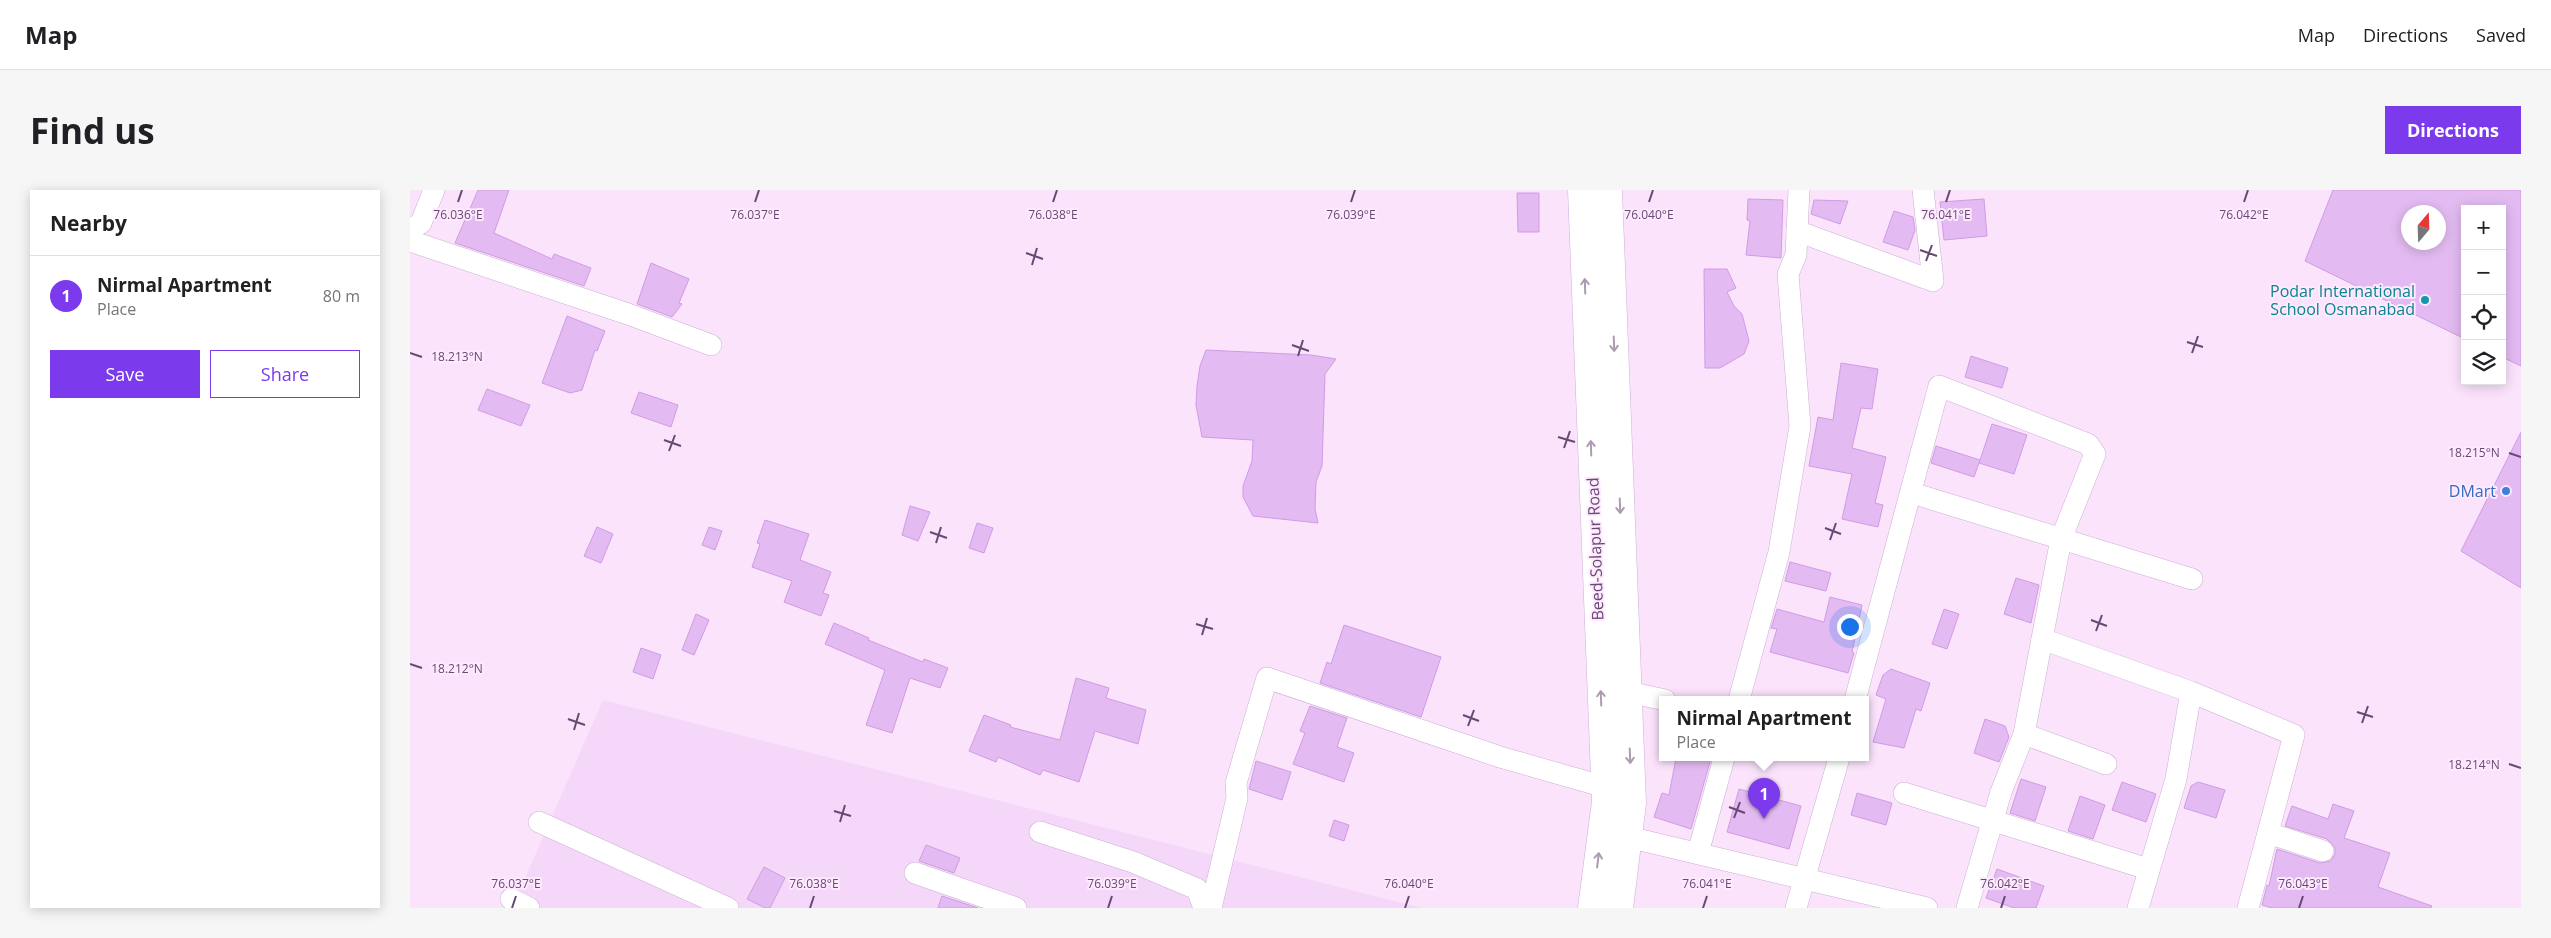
<!DOCTYPE html>
<meta charset="utf-8">
<style>
:root{--surface:#fff;--page:#f6f6f6;--text:#202124;--muted:#757577;--line:#e0e0e0;--accent:#7c3aed}
body{margin:0;font-family:"Open Sans",sans-serif;background:var(--page);color:var(--text)}
.controls{position:absolute;right:15px;top:15px;display:grid;overflow:hidden;border-radius:0px;box-shadow:0 2px 12px #0003}
.controls button{width:45px;height:45px;display:grid;place-items:center;padding:0;border:0;border-bottom:1px solid var(--line);background:var(--surface);color:var(--text);font:25px sans-serif}
.compass{position:absolute;left:1991px;top:15px;width:45px;height:45px;border-radius:50%;background:var(--surface);box-shadow:0 2px 12px #0003;rotate:19deg}
.you{position:absolute;left:1439px;top:436px;width:18px;height:18px;margin:-12px;border:4px solid #fff;border-radius:50%;background:#1a73e8;box-shadow:0 0 0 8px #1a73e833}
.badge{display:grid;place-items:center;width:32px;height:32px;border-radius:50%;background:var(--accent);color:#fff;font-size:16px;font-weight:700}
.pin{position:absolute;translate:-50% -41px;filter:drop-shadow(0 1px 2px #0008)}
.pin::after{content:'';position:absolute;top:26px;width:18px;height:15px;background:inherit;clip-path:polygon(0 0,100% 0,50% 100%)}
.popup{position:absolute;left:1249px;top:506px;width:210px;height:65px;box-sizing:border-box;display:grid;place-content:center;border-radius:0px;background:var(--surface);filter:drop-shadow(0 1px 4px #0005);font-size:16px;white-space:nowrap;color:var(--muted)}
.popup b{font-size:19px;color:var(--text)}
.popup::after{content:'';position:absolute;left:50%;top:100%;margin-left:-10px;border:10px solid transparent;border-top-color:var(--surface)}
.list{margin:0;padding:0;list-style:none}
h2{display:flex;justify-content:space-between;align-items:center;height:65px;margin:0;padding:0 20px;font-size:21px}
h2 small{font-size:16px;font-weight:400;color:var(--muted)}
.list li{display:grid;grid-template-columns:32px 1fr auto;gap:15px;align-items:center;box-sizing:border-box;height:80px;padding:0 20px;border-top:1px solid var(--line)}
.list b{display:block;font-size:19px;white-space:nowrap}
.list p{margin:0;font-size:16px;white-space:nowrap;color:var(--muted)}
.list em{font-size:16px;font-style:normal;color:var(--muted)}
.actions{display:flex;gap:10px;padding:15px 20px}
.actions a{flex:1;padding:11px 0;border:1px solid var(--accent);border-radius:0px;text-align:center;font-size:18px;color:var(--accent)}
.actions .main{background:var(--accent);color:#fff}
.icon{flex:none;width:28px;height:28px;fill:none;stroke:currentColor;stroke-width:2;stroke-linecap:round;stroke-linejoin:round}
.map{position:relative;flex:none;width:2111px;height:718px;overflow:hidden;border-radius:0px}
header{display:flex;align-items:center;gap:30px;box-sizing:border-box;height:70px;padding:0 25px;background:var(--surface);border-bottom:1px solid var(--line)}
header strong{font-size:24px}
nav{display:flex;gap:28px;margin-inline-start:auto;font-size:18px}
.intro{display:flex;align-items:center;justify-content:space-between;box-sizing:border-box;height:120px;padding:0 30px}
h1{margin:0;font-size:35px}
.button{padding:12px 22px;border-radius:0px;background:var(--accent);color:#fff;font-size:18px;font-weight:700}
main{display:flex;gap:30px;padding:0 30px}
aside{flex:1;background:var(--surface);border-radius:0px;box-shadow:0 2px 12px #0003}
.map>svg:first-child{display:block}
.residential{fill:#f5d8f9}
.building{fill:#e3bbf2;stroke:#d09be4;fill-rule:evenodd}
.lines{fill:none;stroke-linecap:round;stroke-linejoin:round}
.minor-casing{stroke:#cbafd2;stroke-width:22}
.secondary-casing{stroke:#cfaed8;stroke-width:29}
.minor{stroke:#fff;stroke-width:21}
.secondary{stroke:#fff;stroke-width:28}
.oneway{stroke:#ab9bb3}
.ticks{fill:none;stroke:#674974;stroke-width:2}
.culture-dot{fill:#0f9aa8;stroke:#fee9ff;stroke-width:2}
.shop-dot{fill:#3f7fe0;stroke:#fee9ff;stroke-width:2}
.labels{text-anchor:middle;dominant-baseline:central;stroke-width:4;stroke-linejoin:round;paint-order:stroke}
.culture-label{font-size:16px;fill:#0d838f;stroke:#fee9ff;text-anchor:end}
.shop-label{font-size:16px;fill:#366cbe;stroke:#fee9ff;text-anchor:end}
.street-label{font-size:16px;fill:#674974;stroke:#fee9ff}
.ticks-label{font-size:12px;text-anchor:middle;fill:#674974;stroke:#fee9ff;stroke-width:4;stroke-linejoin:round;paint-order:stroke}
</style>
<header>
<strong>Map</strong>
<nav><a>Map</a><a>Directions</a><a>Saved</a></nav>
</header>
<div class="intro"><h1>Find us</h1><a class="button">Directions</a></div>
<main>
<aside>
<h2>Nearby<small></small></h2>
<ul class="list">
<li><span class="badge">1</span><div><b>Nirmal Apartment</b><p>Place</p></div><em>80 m</em></li>
</ul>
<div class="actions"><a class="main">Save</a><a>Share</a></div>
</aside>
<div class="map">
<svg width="2111" height="718" viewBox="0 0 2111 718">
<rect width="100%" height="100%" fill="#fbe3fc"/>
<polygon class="residential" points="193,510 1012,718 102,718"/>
<g class="building">
<polygon points="68,0 99,0 84,43 142,69 144,64 181,78 174,96 45,53"/>
<path d="M1923,0H2111V176L2092,167V19H2055V149L1895,71ZM1998,22H2028V52H1998Z"/>
<polygon points="1107,3 1129,3 1129,42 1108,42"/>
<polygon points="1338,9 1373,10 1371,68 1336,65 1340,31 1337,30"/>
<polygon points="1574,9 1577,46 1534,50 1530,12"/>
<polygon points="1404,10 1438,11 1430,34 1401,24"/>
<polygon points="1484,21 1503,27 1505,40 1498,60 1473,52"/>
<polygon points="241,73 279,89 269,113 272,114 262,127 227,114"/>
<polygon points="1294,79 1317,79 1326,98 1317,102 1324,116 1332,124 1339,151 1334,164 1310,178 1295,178"/>
<polygon points="157,126 195,141 187,161 185,160 172,200 160,203 132,193"/>
<polygon points="796,160 901,165 926,169 915,184 912,276 906,292 905,319 908,333 843,326 833,307 833,296 842,271 843,250 792,247 786,215 787,196 790,176"/>
<polygon points="1561,166 1598,178 1592,198 1555,187"/>
<polygon points="1431,173 1468,179 1462,219 1451,218 1442,258 1476,267 1465,313 1473,315 1468,337 1432,329 1442,284 1399,276 1408,227 1423,230"/>
<polygon points="77,199 120,215 111,236 68,220"/>
<polygon points="229,202 268,215 261,237 221,223"/>
<polygon points="1582,234 1617,245 1604,284 1569,273"/>
<polygon points="2111,242 2111,398 2051,361"/>
<polygon points="1526,256 1570,270 1564,287 1521,273"/>
<polygon points="500,316 520,322 508,351 492,345"/>
<polygon points="355,330 399,344 390,370 421,382 413,403 419,405 411,426 374,412 382,391 342,377 350,354 347,353"/>
<polygon points="567,333 583,338 574,363 559,358"/>
<polygon points="187,337 203,344 191,373 174,366"/>
<polygon points="299,337 312,341 305,360 292,355"/>
<polygon points="1380,372 1421,383 1416,401 1375,391"/>
<polygon points="1606,388 1629,395 1621,433 1594,424"/>
<polygon points="1420,407 1452,415 1442,462 1444,463 1438,483 1360,462 1367,439 1361,438 1367,419 1414,432"/>
<polygon points="1534,419 1549,424 1537,459 1522,454"/>
<polygon points="286,424 299,430 284,465 272,460"/>
<polygon points="424,433 459,448 458,450 513,472 514,469 538,478 530,498 500,488 482,543 456,535 475,480 415,454"/>
<polygon points="934,435 1031,467 1011,527 910,493 917,472 921,474"/>
<polygon points="231,458 251,465 243,489 223,482"/>
<polygon points="1481,479 1520,493 1511,521 1506,519 1494,558 1463,552 1476,509 1466,505 1473,485"/>
<polygon points="666,488 699,498 696,508 736,520 728,554 685,541 669,592 633,580 630,585 588,567 586,572 559,561 574,525 601,535 600,537 650,550"/>
<polygon points="900,516 937,528 927,557 944,563 934,592 883,574 895,543 890,541"/>
<polygon points="1575,529 1595,536 1599,547 1589,572 1564,563"/>
<polygon points="1266,568 1301,568 1281,639 1244,627 1252,603 1259,605"/>
<polygon points="846,571 881,582 872,610 839,599"/>
<polygon points="1611,589 1636,597 1625,631 1600,623"/>
<polygon points="1712,592 1746,604 1736,632 1702,620"/>
<polygon points="1788,592 1815,600 1806,628 1774,618 1781,596"/>
<polygon points="1329,599 1391,616 1379,659 1317,642"/>
<polygon points="1447,603 1482,613 1476,635 1441,625"/>
<polygon points="1670,606 1695,615 1683,649 1658,641"/>
<polygon points="1923,614 1944,621 1934,648 1980,663 1968,697 2022,716 2021,718 1862,718 1852,715 1857,695 1859,696 1867,659 1910,673 1921,671 1925,664 1925,658 1917,649 1875,636 1882,616 1918,629"/>
<polygon points="924,630 939,635 934,651 919,646"/>
<polygon points="516,655 550,668 544,683 509,671"/>
<polygon points="354,677 375,688 360,718 355,718 337,709"/>
<polygon points="1587,679 1634,696 1626,718 1604,718 1576,708"/>
<polygon points="532,706 568,718 528,718"/>
</g>
<g class="lines">
<defs>
<g id="minor">
<polyline points="0,40 11,33 24,0"/>
<polyline points="1387,41 1523,91 1513,0"/>
<polyline points="0,51 218,124 301,155"/>
<polyline points="1502,303 1782,389"/>
<polyline points="1632,449 1781,502 1884,545 1838,718"/>
<polyline points="1218,502 1255,510"/>
<polyline points="1329,510 1369,362 1390,236 1378,84 1386,65 1389,0"/>
<polyline points="1445,510 1529,196 1678,254 1685,264 1651,349 1614,544 1591,602 1557,718"/>
<polyline points="1614,544 1696,574"/>
<polyline points="1494,603 1738,679"/>
<polyline points="129,632 318,718"/>
<polyline points="630,642 723,672 787,699 794,718"/>
<polyline points="1858,643 1913,661"/>
<polyline points="1218,647 1517,718"/>
<polyline points="1288,663 1314,568"/>
<polyline points="505,683 606,718"/>
<polyline points="101,709 119,718"/>
<polyline points="801,718 827,608 826,593 857,488 1090,567 1195,597"/>
<polyline points="1386,718 1429,568"/>
<polyline points="1728,718 1766,589 1781,502"/>
</g>
<g id="secondary">
<polyline points="1172,0 1196,612 1182,718"/>
<polyline points="1198,0 1222,613 1209,718"/>
</g>
</defs>
<use href="#minor" class="minor-casing"/>
<use href="#secondary" class="secondary-casing"/>
<use href="#minor" class="minor"/>
<use href="#secondary" class="secondary"/>
</g>
<defs><path id="oneway-shaft" d="M-6 0H5M1.5-3L5.5 0L1.5 3" fill="none" stroke-width="1.6" stroke-linecap="round" stroke-linejoin="round" transform="scale(1.25)"/></defs>
<g class="oneway">
<use href="#oneway-shaft" transform="translate(1175 96) rotate(-92)"/>
<use href="#oneway-shaft" transform="translate(1204 154) rotate(88)"/>
<use href="#oneway-shaft" transform="translate(1181 258) rotate(-92)"/>
<use href="#oneway-shaft" transform="translate(1210 316) rotate(88)"/>
<use href="#oneway-shaft" transform="translate(1191 508) rotate(-92)"/>
<use href="#oneway-shaft" transform="translate(1220 566) rotate(88)"/>
<use href="#oneway-shaft" transform="translate(1188 670) rotate(-83)"/>
</g>
<path class="ticks" d="M48,12L52,0M345,12L349,0M643,12L647,0M941,12L945,0M1239,12L1243,0M1536,12L1540,0M1834,12L1838,0M1510,60L1527,66M616,63L633,69M1516,71L1522,55M622,75L627,58M1777,152L1793,157M882,155L899,161M0,163L12,167M1782,163L1788,146M888,166L893,150M1148,247L1165,252M254,250L271,256M1154,258L1160,241M259,261L265,245M2099,263L2111,267M1415,338L1431,344M520,342L537,348M1420,350L1426,333M526,353L531,337M1681,430L1697,436M786,434L803,439M1686,441L1692,425M792,445L797,428M0,474L12,478M1947,522L1963,527M1053,525L1069,531M158,529L175,535M1952,533L1958,516M1058,536L1064,520M164,540L169,523M2099,574L2111,578M1319,617L1335,623M424,621L441,626M1324,628L1330,612M430,632L435,615M102,718L106,706M400,718L404,706M698,718L702,706M995,718L999,706M1293,718L1297,706M1591,718L1595,706M1889,718L1893,706"/>
<circle class="culture-dot" cx="2015" cy="110" r="5"/>
<circle class="shop-dot" cx="2096" cy="301" r="5"/>
<g class="labels">
<g class="culture-label">
<text x="2005" y="101">Podar International<tspan x="2005" dy="18">School Osmanabad</tspan></text>
</g>
<g class="shop-label">
<text x="2086" y="301">DMart</text>
</g>
<g class="street-label">
<text transform="translate(1185 359) rotate(-92)">Beed-Solapur Road</text>
</g>
</g>
<g class="ticks-label">
<text x="48" y="29">76.036°E</text>
<text x="345" y="29">76.037°E</text>
<text x="643" y="29">76.038°E</text>
<text x="1834" y="29">76.042°E</text>
<text x="941" y="29">76.039°E</text>
<text x="1239" y="29">76.040°E</text>
<text x="1536" y="29">76.041°E</text>
<text x="47" y="171">18.213°N</text>
<text x="2064" y="267">18.215°N</text>
<text x="47" y="483">18.212°N</text>
<text x="2064" y="579">18.214°N</text>
<text x="106" y="698">76.037°E</text>
<text x="404" y="698">76.038°E</text>
<text x="702" y="698">76.039°E</text>
<text x="999" y="698">76.040°E</text>
<text x="1297" y="698">76.041°E</text>
<text x="1595" y="698">76.042°E</text>
<text x="1893" y="698">76.043°E</text>
</g>
</svg>
<div class="controls">
<button>+</button>
<button>−</button>
<button><svg class="icon" aria-label="locate" viewBox="0 0 24 24"><circle cx="12" cy="12" r="6"/><path d="M12 2v4M12 18v4M2 12h4M18 12h4"/></svg></button>
<button><svg class="icon" aria-label="layers" viewBox="0 0 24 24"><path d="M12 4l9 5-9 5-9-5zM3 14l9 5 9-5"/></svg></button>
</div>
<svg class="compass" viewBox="-18 -18 36 36"><path d="M0-13l5 13h-10z" fill="#e53935"/><path d="M0 13l5-13h-10z" fill="#757577"/></svg>
<div class="you"></div>
<div class="pin badge" style="left:1354px;top:629px">1</div>
<div class="popup"><b>Nirmal Apartment</b>Place</div>
</div>
</main>
